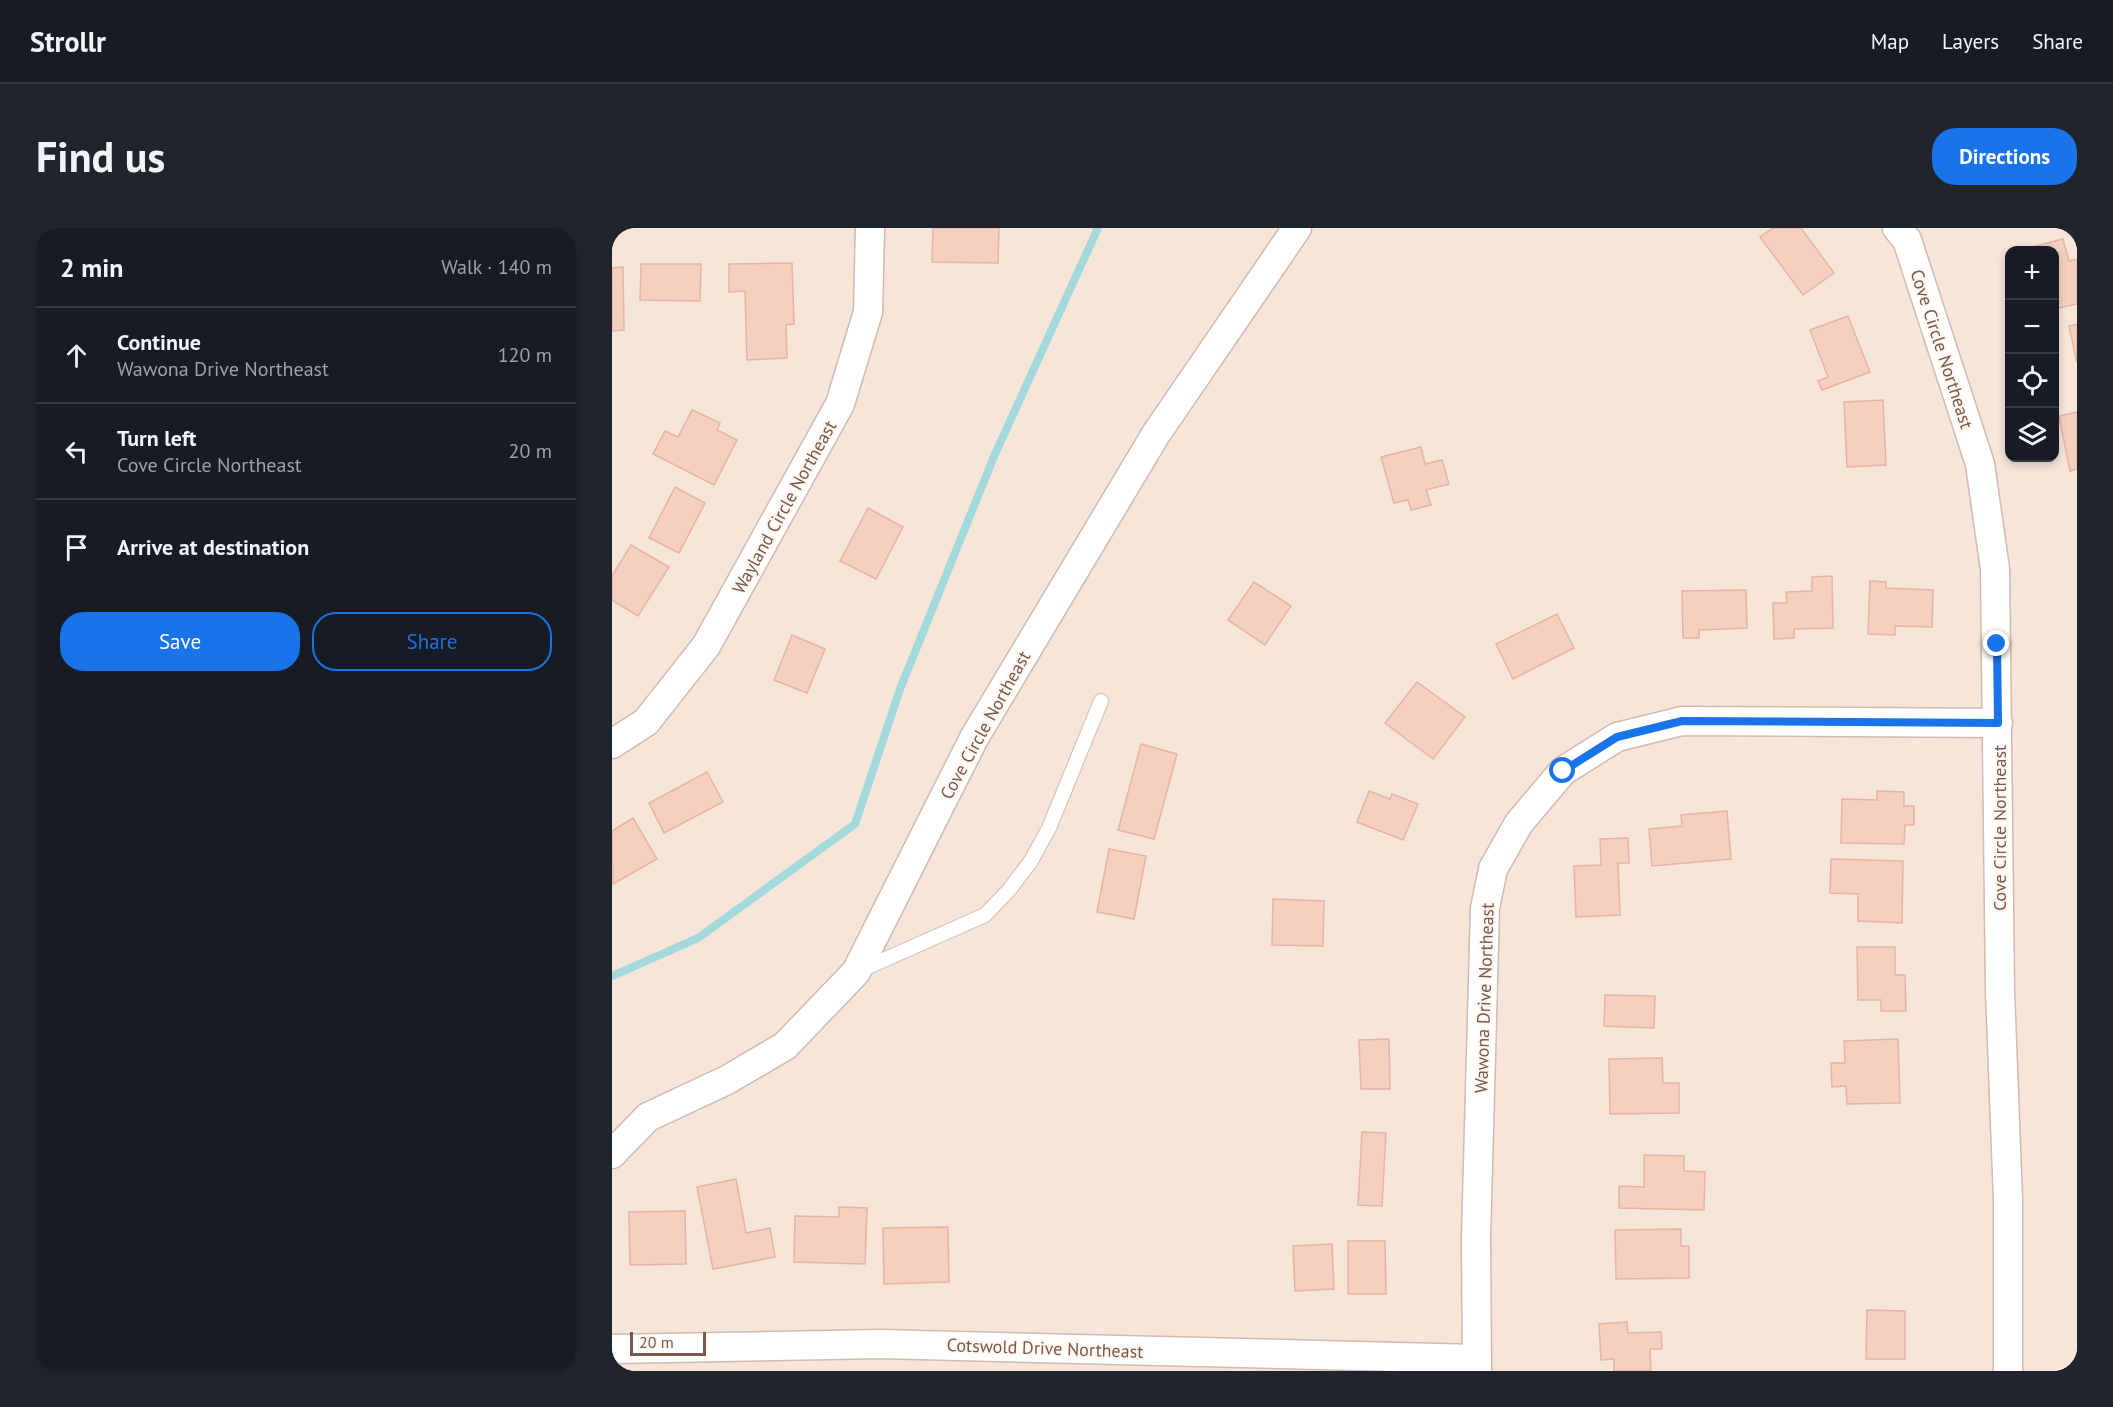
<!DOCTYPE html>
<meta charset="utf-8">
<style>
:root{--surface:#171b24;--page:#20242c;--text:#f1f3f6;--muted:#9ea1a6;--line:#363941;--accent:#1a73e8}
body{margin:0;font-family:"PT Sans",sans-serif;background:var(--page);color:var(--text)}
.controls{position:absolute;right:18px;top:18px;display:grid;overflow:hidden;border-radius:12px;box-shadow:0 3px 9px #0003}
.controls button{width:54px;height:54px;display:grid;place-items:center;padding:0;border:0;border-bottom:2px solid var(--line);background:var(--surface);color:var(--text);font:30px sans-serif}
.scale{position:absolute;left:18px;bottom:15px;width:76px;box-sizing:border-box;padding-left:6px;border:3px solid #7b574c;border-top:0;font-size:16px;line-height:21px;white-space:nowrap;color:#7b574c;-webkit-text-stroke:4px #fff9f2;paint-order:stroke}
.stop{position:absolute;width:18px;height:18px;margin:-14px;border:4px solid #1a73e8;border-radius:50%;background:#fff}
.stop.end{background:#1a73e8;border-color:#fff;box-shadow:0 2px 6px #0008}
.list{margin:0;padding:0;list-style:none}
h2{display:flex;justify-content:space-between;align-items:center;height:78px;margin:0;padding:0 24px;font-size:26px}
h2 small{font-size:20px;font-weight:400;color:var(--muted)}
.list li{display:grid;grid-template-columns:39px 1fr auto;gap:18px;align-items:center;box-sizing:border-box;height:96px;padding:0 24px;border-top:2px solid var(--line)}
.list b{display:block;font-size:22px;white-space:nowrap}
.list p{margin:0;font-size:20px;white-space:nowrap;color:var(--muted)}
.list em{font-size:20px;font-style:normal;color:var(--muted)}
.actions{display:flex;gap:12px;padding:18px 24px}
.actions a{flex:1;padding:14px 0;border:2px solid var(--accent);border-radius:24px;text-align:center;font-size:21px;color:var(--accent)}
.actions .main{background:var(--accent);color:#fff}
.icon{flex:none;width:33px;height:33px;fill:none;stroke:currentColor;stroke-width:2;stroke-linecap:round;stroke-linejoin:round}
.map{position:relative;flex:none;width:1465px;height:1143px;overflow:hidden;border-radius:24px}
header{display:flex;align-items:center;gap:36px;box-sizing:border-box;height:84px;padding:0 30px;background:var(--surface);border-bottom:2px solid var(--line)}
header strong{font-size:28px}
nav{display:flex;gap:33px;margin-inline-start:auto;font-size:21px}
.intro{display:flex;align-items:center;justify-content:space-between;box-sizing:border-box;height:144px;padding:0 36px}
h1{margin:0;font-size:42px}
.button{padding:15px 27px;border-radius:24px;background:var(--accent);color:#fff;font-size:21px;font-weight:700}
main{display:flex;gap:36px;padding:0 36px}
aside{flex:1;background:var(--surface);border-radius:24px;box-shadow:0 3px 9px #0003}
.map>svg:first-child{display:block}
.residential{fill:#f6e5d9;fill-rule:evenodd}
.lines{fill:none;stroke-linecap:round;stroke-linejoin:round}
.stream{stroke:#a3d9db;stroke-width:8}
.building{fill:#f4d0c1;stroke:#e8b4a1;stroke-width:1.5}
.lane-casing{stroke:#d2baaf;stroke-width:16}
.street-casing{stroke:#d2baaf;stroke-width:31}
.lane{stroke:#fff;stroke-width:14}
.street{stroke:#fff;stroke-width:28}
.route{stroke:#1a73e8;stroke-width:8}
.labels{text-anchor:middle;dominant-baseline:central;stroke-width:5;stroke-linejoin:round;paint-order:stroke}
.street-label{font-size:18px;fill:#7b574c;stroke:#fff9f2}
</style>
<header>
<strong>Strollr</strong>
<nav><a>Map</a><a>Layers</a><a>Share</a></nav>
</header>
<div class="intro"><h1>Find us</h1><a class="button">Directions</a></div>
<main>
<aside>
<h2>2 min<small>Walk · 140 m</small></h2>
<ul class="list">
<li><svg class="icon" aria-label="ahead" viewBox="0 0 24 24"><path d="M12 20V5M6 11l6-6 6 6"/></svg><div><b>Continue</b><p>Wawona Drive Northeast</p></div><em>120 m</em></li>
<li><svg class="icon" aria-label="left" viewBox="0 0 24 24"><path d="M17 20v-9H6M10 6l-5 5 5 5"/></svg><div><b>Turn left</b><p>Cove Circle Northeast</p></div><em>20 m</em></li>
<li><svg class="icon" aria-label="arrive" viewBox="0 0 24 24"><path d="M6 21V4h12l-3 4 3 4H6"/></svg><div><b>Arrive at destination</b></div></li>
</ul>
<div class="actions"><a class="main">Save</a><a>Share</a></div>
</aside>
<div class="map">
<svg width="1465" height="1143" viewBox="0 0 1465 1143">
<rect width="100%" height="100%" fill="#fdf4eb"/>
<path class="residential" d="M0,0H1465V1143H0ZM1398,22H1442V230H1398Z"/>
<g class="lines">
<polyline class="stream" points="0,748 86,710 243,596 288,461 383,226 486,0"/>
</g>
<g class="building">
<polygon points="321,0 387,0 386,35 320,34"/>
<polygon points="1161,0 1189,0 1222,45 1191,67 1148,9"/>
<polygon points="1451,11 1457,33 1465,31 1465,76 1442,81 1442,22 1412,21"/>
<polygon points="180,35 182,96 174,97 175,130 135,132 133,63 117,64 117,36"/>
<polygon points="29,36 89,36 88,73 28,72"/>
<polygon points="11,39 12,102 0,103 0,40"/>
<polygon points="1236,88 1258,144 1210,162 1206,153 1216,149 1198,102"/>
<polygon points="1465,96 1465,135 1457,98"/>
<polygon points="1271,172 1274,237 1235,239 1232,174"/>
<polygon points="80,182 108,195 105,202 125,212 102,257 41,226 53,203 66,209"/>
<polygon points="1465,184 1465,241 1458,243 1447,188"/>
<polygon points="809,219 813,236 830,232 837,256 814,262 819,277 799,282 796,272 782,275 769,229"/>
<polygon points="63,259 93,275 67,325 37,310"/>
<polygon points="256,280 291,299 264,351 228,333"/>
<polygon points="19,317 57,339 26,388 0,372 0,348"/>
<polygon points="1220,348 1221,400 1182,401 1182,410 1162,411 1161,375 1175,375 1174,364 1200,363 1200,349"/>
<polygon points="1258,353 1274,354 1274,360 1321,362 1320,399 1283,398 1283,407 1256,406"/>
<polygon points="642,354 679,378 653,417 616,392"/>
<polygon points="1134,362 1135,400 1087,402 1087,410 1071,410 1070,363"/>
<polygon points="945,386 962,420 901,451 884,416"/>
<polygon points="180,407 213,421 195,465 162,452"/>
<polygon points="805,454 853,489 821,531 773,495"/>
<polygon points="529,516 565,526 542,611 506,602"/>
<polygon points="95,544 111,574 52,605 37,575"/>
<polygon points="757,563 778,571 780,566 806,576 791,612 745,594"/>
<polygon points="1265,563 1292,564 1292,578 1302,578 1302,597 1293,597 1292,616 1229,615 1230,571 1265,572"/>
<polygon points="1115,583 1119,631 1040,638 1037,601 1070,598 1069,587"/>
<polygon points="21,590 45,631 1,656 0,603"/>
<polygon points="1016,610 1017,635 1006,635 1008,687 964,689 962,638 989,637 988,611"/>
<polygon points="497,621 534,628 522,691 485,684"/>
<polygon points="1219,631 1291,633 1290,695 1246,693 1246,666 1218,665"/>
<polygon points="661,671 712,673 711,718 660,717"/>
<polygon points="1245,719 1283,719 1283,747 1293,747 1294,783 1269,783 1269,772 1246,772"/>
<polygon points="993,767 1043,768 1042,800 992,798"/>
<polygon points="777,811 778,861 749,861 747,812"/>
<polygon points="1286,811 1288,875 1235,876 1234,858 1220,859 1219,835 1233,835 1232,813"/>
<polygon points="1050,830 1051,855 1067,855 1067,885 998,886 997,831"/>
<polygon points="750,904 774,905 770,978 746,977"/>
<polygon points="1032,927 1072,928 1072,943 1093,944 1092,982 1007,980 1007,958 1032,959"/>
<polygon points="124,951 134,1005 158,1000 163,1029 101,1041 85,959"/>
<polygon points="227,979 255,980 253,1036 182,1034 183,988 227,989"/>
<polygon points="73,983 74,1036 18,1037 17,984"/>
<polygon points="336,999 337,1054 272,1056 271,1000"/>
<polygon points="1069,1001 1069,1018 1077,1018 1077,1050 1004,1051 1003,1002"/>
<polygon points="736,1013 773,1013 774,1066 736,1066"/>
<polygon points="720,1016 722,1061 683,1063 681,1018"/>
<polygon points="1255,1082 1293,1083 1293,1131 1254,1131"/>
<polygon points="1015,1094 1016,1105 1049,1104 1050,1121 1038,1121 1039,1143 1002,1143 1002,1131 989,1132 987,1096"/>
</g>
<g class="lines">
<defs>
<polyline id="lane" points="249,742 373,687 397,662 419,633 437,600 489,473"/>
<g id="street">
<polyline points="1285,0 1295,12 1368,236 1383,341 1388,763 1396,972 1396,1143"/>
<polyline points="0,516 34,494 94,418 228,176 256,84 258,0"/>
<polyline points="0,926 36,889 115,852 173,818 244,744 362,510 544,206 685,0"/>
<polyline points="0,1121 268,1116 865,1131"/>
<polyline points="865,1143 864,1010 873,680 881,641 907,595 951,543 1005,509 1070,493 1386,495"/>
</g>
</defs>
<use href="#lane" class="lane-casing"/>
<use href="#street" class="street-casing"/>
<use href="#lane" class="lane"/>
<use href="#street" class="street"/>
</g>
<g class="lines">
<polyline class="route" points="951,543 1005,509 1070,493 1386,495 1385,416"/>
</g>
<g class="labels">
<g class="street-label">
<text transform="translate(1330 121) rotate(72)">Cove Circle Northeast</text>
<text transform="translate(172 279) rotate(-61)">Wayland Circle Northeast</text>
<text transform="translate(373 497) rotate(-61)">Cove Circle Northeast</text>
<text transform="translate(1387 600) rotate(-90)">Cove Circle Northeast</text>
<text transform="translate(872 770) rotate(-88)">Wawona Drive Northeast</text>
<text transform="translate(433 1120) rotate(2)">Cotswold Drive Northeast</text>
</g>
</g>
</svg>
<div class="controls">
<button>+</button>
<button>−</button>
<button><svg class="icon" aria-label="locate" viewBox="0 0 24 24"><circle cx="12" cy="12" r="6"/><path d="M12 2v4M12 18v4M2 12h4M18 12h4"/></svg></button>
<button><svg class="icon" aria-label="layers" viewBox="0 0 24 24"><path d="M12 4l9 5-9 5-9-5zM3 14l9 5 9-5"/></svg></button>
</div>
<div class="scale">20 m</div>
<div class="stop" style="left:951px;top:543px"></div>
<div class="stop end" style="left:1385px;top:416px"></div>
</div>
</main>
